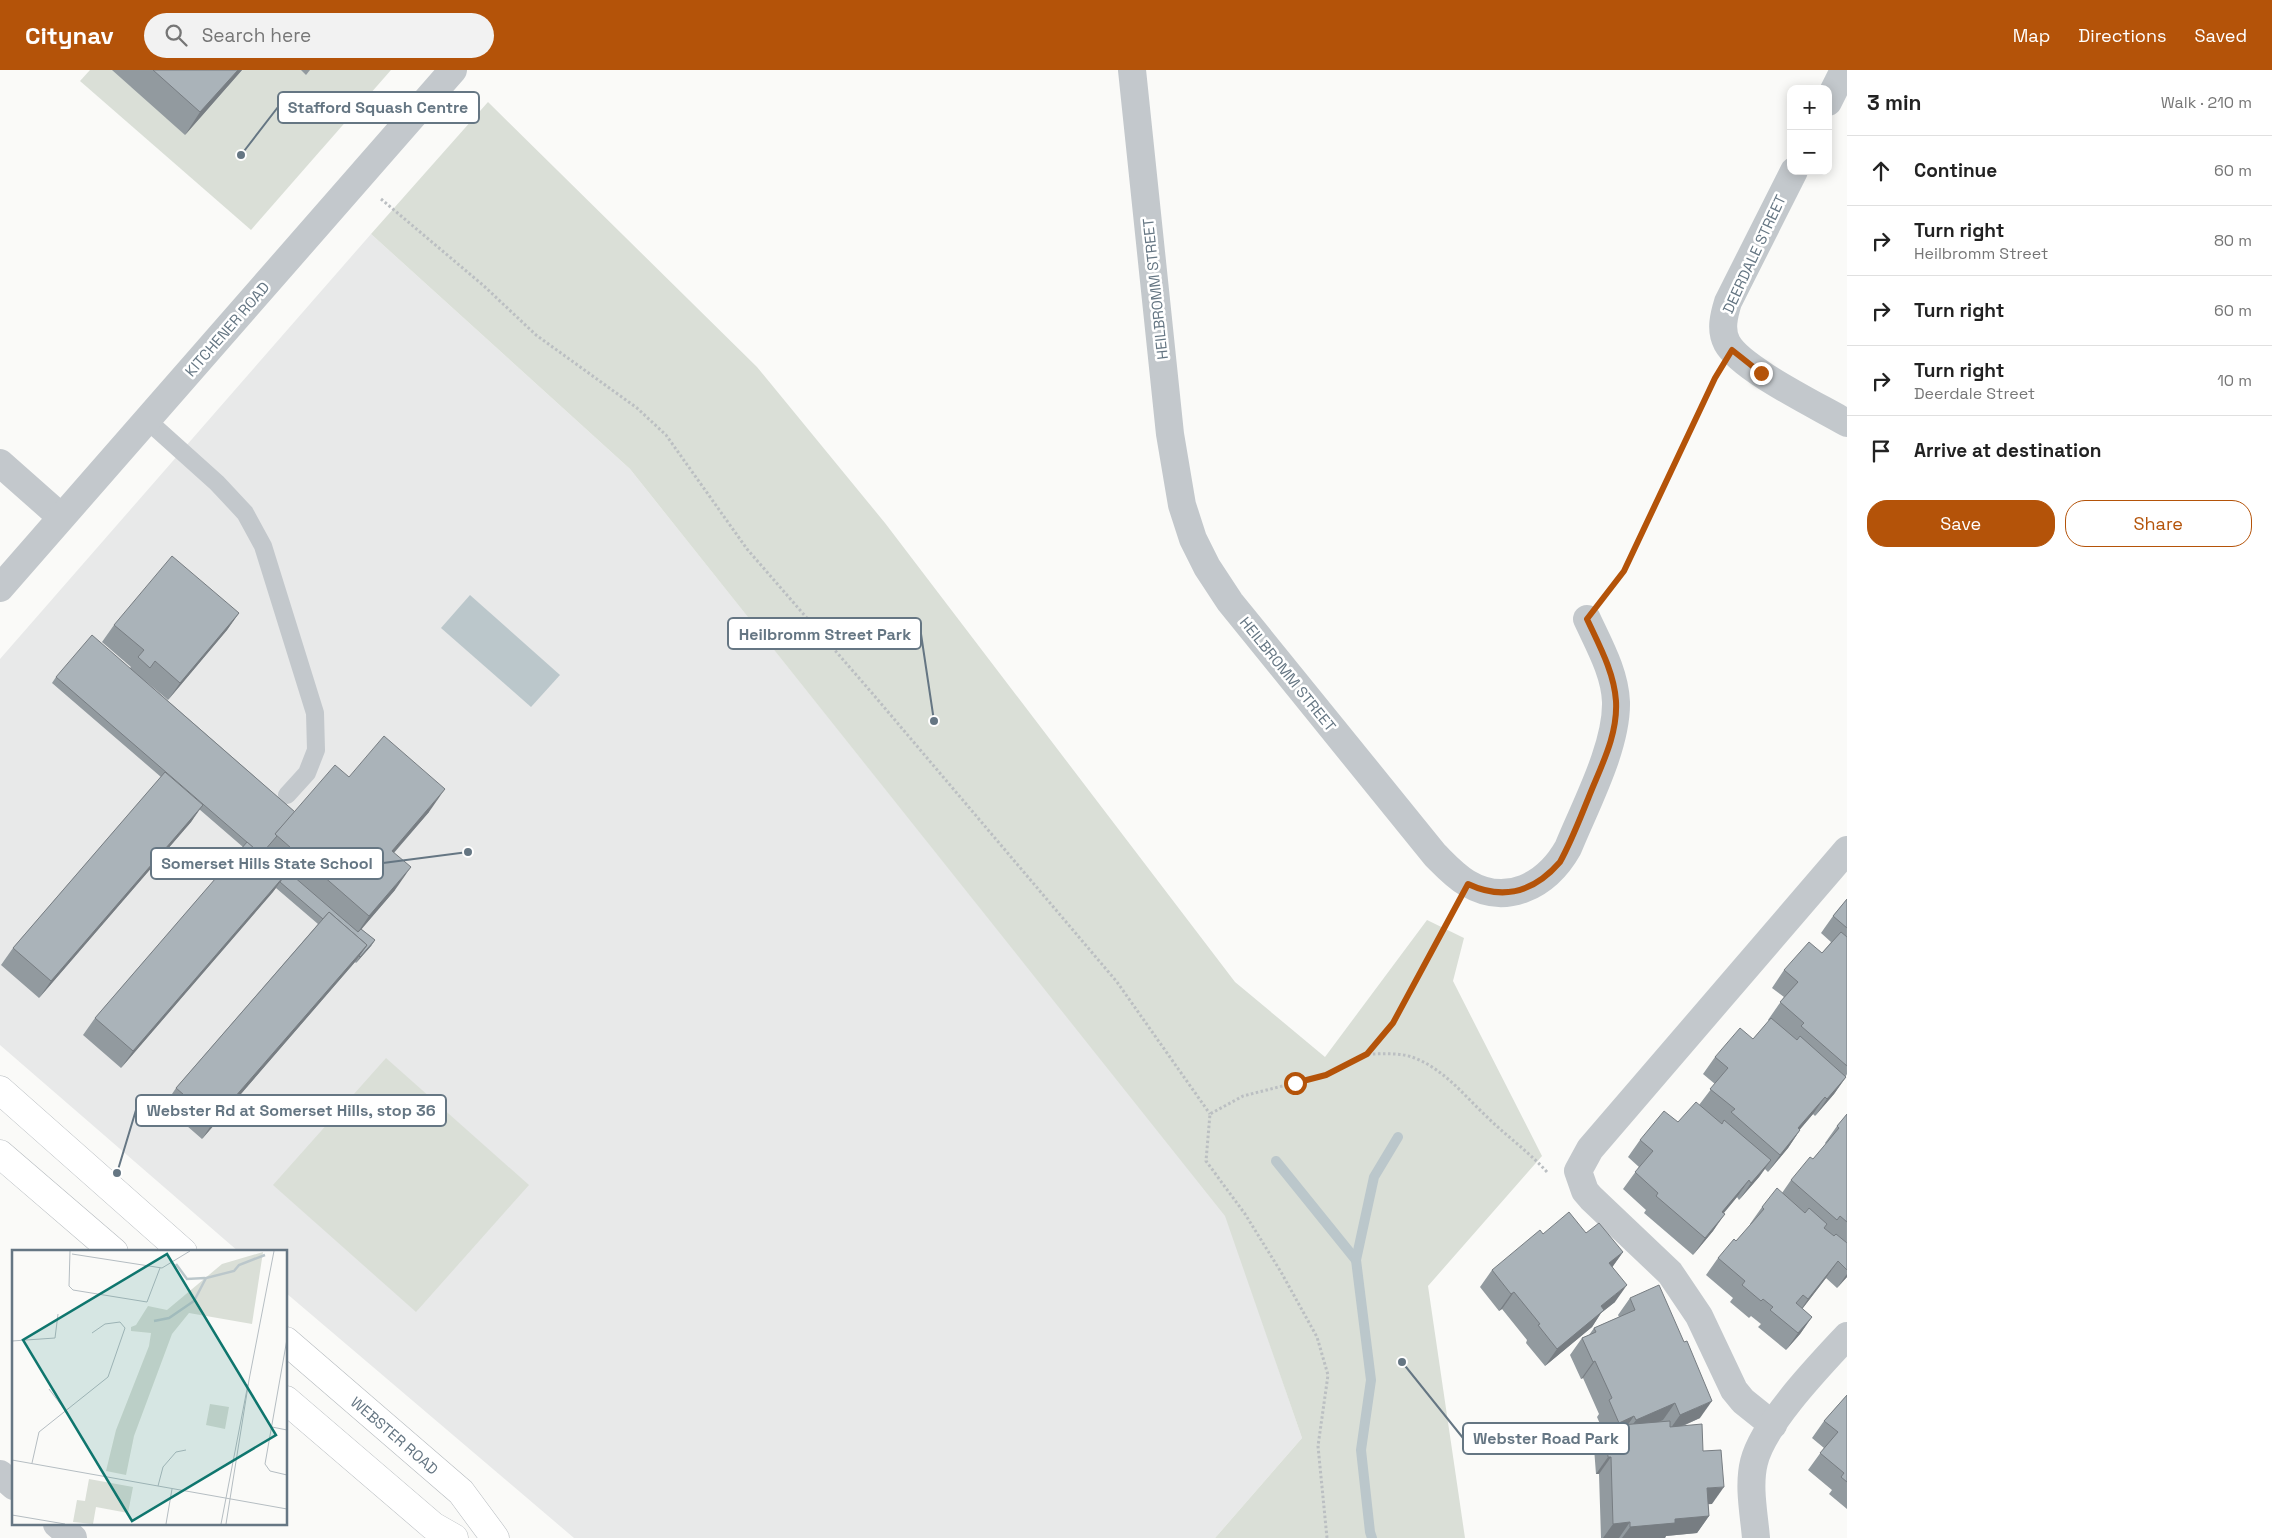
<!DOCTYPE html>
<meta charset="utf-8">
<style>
:root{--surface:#fff;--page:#f2f2f2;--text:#222;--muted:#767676;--line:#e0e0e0;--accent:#b45309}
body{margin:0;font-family:"Space Grotesk",sans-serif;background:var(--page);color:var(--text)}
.controls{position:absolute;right:15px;top:15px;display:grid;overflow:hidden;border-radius:10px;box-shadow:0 2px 12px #0003}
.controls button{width:45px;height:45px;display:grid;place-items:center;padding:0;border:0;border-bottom:1px solid var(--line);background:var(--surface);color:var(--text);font:25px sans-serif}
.stop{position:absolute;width:15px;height:15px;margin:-11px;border:4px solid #b45309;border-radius:50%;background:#fff}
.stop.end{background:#b45309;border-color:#fff;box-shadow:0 1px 5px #0008}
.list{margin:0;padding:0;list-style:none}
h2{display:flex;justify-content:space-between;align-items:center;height:65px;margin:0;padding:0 20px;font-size:21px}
h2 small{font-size:16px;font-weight:400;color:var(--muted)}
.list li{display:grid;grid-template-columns:32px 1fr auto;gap:15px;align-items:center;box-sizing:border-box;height:70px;padding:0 20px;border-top:1px solid var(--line)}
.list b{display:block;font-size:19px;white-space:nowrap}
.list p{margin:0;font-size:16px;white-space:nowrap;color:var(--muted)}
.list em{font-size:16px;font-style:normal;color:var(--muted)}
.actions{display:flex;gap:10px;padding:15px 20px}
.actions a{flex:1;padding:11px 0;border:1px solid var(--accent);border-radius:20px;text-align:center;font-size:18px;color:var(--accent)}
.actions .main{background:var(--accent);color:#fff}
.icon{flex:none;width:28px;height:28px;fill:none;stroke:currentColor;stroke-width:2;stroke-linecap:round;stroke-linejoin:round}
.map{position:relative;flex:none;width:1847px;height:1468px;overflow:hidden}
header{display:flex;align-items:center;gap:30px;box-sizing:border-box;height:70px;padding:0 25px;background:var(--accent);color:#fff}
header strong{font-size:24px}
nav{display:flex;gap:28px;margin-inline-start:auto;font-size:18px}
.search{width:350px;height:45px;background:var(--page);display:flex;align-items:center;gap:12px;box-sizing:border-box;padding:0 18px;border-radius:28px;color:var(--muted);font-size:19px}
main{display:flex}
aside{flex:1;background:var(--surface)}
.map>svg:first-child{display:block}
.built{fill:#e8e9e9}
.green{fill:#dadfd7}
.water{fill:#bbc7cb}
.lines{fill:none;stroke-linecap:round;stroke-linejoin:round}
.stream{stroke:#bbc7cb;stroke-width:10}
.primary-casing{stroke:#b5babe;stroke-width:29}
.path{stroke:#bbbfc2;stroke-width:3;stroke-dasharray:2.5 2.5;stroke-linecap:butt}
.service{stroke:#c3c8cc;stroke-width:18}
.minor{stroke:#c3c8cc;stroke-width:28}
.tertiary{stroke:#c3c8cc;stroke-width:28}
.primary{stroke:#fff;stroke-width:28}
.wall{fill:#929a9f}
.shaded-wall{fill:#777d82}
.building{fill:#aab3b9;stroke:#777d82}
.route{stroke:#b45309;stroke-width:6}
.labels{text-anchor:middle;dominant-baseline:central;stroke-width:5;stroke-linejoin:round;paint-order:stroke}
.street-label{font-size:15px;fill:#657683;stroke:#fff}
.inset-river{fill:none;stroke:#bbc7cb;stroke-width:2.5}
.inset-road{fill:none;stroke:#b5bdc2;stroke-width:1}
.view{fill:#0f766e;fill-opacity:0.15;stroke:#0f766e;stroke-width:2.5}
.inset-edge{fill:none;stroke:#657683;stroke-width:2.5}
.leader{fill:none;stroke:#657683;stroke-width:2}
.callout-dot{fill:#657683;stroke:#fff;stroke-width:2}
.callout{fill:#fff;stroke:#657683;stroke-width:2}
.callout-label{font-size:16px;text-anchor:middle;font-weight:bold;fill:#657683}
</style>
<header>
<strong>Citynav</strong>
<div class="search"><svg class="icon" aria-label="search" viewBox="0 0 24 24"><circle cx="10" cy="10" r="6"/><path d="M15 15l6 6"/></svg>Search here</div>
<nav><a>Map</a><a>Directions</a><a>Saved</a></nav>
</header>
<main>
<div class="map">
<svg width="1847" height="1468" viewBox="0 0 1847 1468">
<rect width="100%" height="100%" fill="#fafaf8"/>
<polygon class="built" points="371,164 630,399 1226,1146 1302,1368 1215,1468 574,1468 286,1223 286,1182 239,1182 0,975 0,589"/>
<g class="green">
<polygon points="90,0 391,0 251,160 80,11"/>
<polygon points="488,32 757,297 885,453 1235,912 1325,987 1427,850 1464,868 1453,911 1542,1086 1428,1216 1465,1468 1215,1468 1302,1368 1225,1146 630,399 371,164"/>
<polygon points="386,988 529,1115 416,1242 273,1115"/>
</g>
<polygon class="water" points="470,525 560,605 531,637 441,558"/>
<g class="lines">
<g class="stream">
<polyline points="1276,1091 1356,1190"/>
<polyline points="1372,1468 1370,1462 1361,1380 1371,1310 1356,1190 1374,1107 1398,1067"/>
</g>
<defs>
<g id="primary">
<polyline points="0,1020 183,1182"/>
<polyline points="0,1084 114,1182"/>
<path id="s1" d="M286,1271L461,1422L495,1468"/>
<polyline points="286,1330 433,1456 454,1468"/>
</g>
</defs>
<use href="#primary" class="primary-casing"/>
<g class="path">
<polyline points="381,129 484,216 536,265 637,338 666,365 747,479 872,623 1117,912 1210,1044"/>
<polyline points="1605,526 1624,501 1716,306"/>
<path d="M1368,984C1383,984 1402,982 1417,989C1445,1001 1463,1024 1485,1045C1505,1065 1528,1081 1547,1102"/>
<polyline points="1327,1468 1318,1376 1328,1305 1317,1267 1281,1202 1245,1144 1206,1091 1210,1044 1243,1026 1326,1005 1367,984 1393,953 1453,841"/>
</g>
<polyline class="service" points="148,351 217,413 245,443 263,476 315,643 316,680 307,703 287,725"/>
<g class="minor">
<path d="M1132,0L1170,364L1182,435L1193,469L1207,497L1230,532L1435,785C1445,795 1455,806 1467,813C1507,837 1547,815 1568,778C1585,736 1617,677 1616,632C1615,603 1599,575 1587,549"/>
<polyline points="1828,32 1844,0"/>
<path d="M1794,101L1728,232C1724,245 1720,260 1727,273C1741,299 1818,336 1847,353"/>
<polyline points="0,393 61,447"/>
<polyline points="1773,1355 1743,1331 1734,1320 1699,1246 1670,1203 1591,1128 1585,1121 1578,1101 1590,1079 1847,780"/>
<polyline points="0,1404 14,1416"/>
<polyline points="57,1454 73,1468"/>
<path d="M1756,1468C1754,1444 1748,1416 1754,1392C1763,1354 1820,1295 1847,1266"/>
</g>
<polyline class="tertiary" points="0,518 453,0"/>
<use href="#primary" class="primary"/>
</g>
<g class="wall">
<polygon points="112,0 242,0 185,65"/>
<polygon points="301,0 310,0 306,5"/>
<polygon points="239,543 227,560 168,630 143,609 295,742 349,707 429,742 394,783 395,820 361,859 375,870 371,876 356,893 355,892 202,1069 164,1036 176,1018 318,854 276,818 121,998 83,965 95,948 243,777 199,739 191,752 39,928 1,895 13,878 161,707 52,613 56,607 130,598 131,597 102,572 114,555"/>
<polygon points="1847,829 1847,1004 1846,1006 1846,1007 1834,1024 1815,1046 1813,1044 1799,1060 1800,1060 1788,1078 1768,1102 1765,1099 1759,1107 1739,1130 1737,1127 1724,1143 1713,1161 1693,1185 1644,1143 1646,1140 1623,1119 1639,1097 1628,1087 1640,1070 1678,1052 1699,1035 1715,1014 1703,1004 1715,987 1753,969 1769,951 1768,950 1784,927 1772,918 1784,900 1822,883 1831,872 1821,863 1833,846"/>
<polygon points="1847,1044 1847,1207 1837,1218 1826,1208 1802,1239 1812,1247 1800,1264 1786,1280 1758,1257 1761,1254 1751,1246 1749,1248 1730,1232 1733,1228 1706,1205 1718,1188 1736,1171 1751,1155 1750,1154 1762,1137 1782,1123 1791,1110 1813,1089 1826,1074 1825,1073 1837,1056"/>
<polygon points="1586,1163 1623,1182 1612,1197 1615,1232 1601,1243 1592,1257 1545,1296 1526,1273 1527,1270 1502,1239 1499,1241 1480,1217 1492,1200 1543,1164"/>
<polygon points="1630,1228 1700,1348 1683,1356 1703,1381 1712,1434 1708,1434 1709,1446 1697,1463 1666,1466 1665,1468 1601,1468 1599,1404 1596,1404 1594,1378 1604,1363 1597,1347 1599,1344 1583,1308 1581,1309 1570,1285 1582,1268 1589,1265 1594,1258 1619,1247 1618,1245"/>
<polygon points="1847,1325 1847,1439 1829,1424 1832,1420 1808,1400 1824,1378 1812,1368 1824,1351"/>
</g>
<g class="shaded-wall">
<polygon points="238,0 242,0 185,65 200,42"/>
<polygon points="239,543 227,560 168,630 180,613"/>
<polygon points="445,719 429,742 376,803 392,781"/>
<polygon points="203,735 191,752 39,928 51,911"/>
<polygon points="411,797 395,820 354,868 369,846"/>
<polygon points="285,805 273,822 121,998 133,981"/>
<polygon points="375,870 371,876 356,893 360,887"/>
<polygon points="367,875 355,892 202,1069 214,1051"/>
<polygon points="1846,1007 1834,1024 1815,1046 1827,1029"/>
<polygon points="1825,1027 1813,1044 1786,1076 1798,1058"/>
<polygon points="1800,1060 1788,1078 1768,1102 1780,1085"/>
<polygon points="1771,1090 1759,1107 1739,1130 1751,1113"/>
<polygon points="1749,1110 1737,1127 1710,1159 1722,1142"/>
<polygon points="1725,1144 1713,1161 1693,1185 1705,1168"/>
<polygon points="1623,1182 1611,1199 1609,1193"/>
<polygon points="1838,1191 1826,1208 1796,1247 1808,1229"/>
<polygon points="1847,1204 1847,1207 1837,1218"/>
<polygon points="1627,1215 1615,1232 1601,1243 1592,1257 1545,1296 1557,1279 1601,1236"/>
<polygon points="1514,1222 1502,1239 1499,1241 1511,1224"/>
<polygon points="1812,1247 1800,1264 1786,1280 1798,1263"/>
<polygon points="1595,1291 1583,1308 1581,1309 1593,1292"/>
<polygon points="1712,1331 1700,1348 1668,1362 1680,1345"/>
<polygon points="1675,1333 1663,1350 1624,1367 1636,1350"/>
<polygon points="1634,1346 1622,1363 1621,1355 1613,1367 1607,1370 1619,1353"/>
<polygon points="1608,1387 1611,1387 1599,1404 1596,1404"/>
<polygon points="1724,1417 1712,1434 1695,1435 1707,1418"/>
<polygon points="1709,1446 1697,1463 1666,1466 1665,1468 1622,1468 1630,1457 1675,1449"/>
<polygon points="1630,1452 1619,1468 1603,1468 1613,1454"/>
</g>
<g class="building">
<polygon points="153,0 238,0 200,42"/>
<polygon points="172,486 239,543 180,613 155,591 150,598 138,587 144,580 114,555"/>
<polygon points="92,565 295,742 275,764 277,766 264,781 358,862 361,859 375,870 360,887 359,886 367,875 329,842 323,849 280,812 285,805 56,607"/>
<polygon points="384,666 445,719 392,781 411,797 369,846 275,764 335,695 349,707"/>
<polygon points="165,702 203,735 51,911 13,878"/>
<polygon points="247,772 285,805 133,981 95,948"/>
<polygon points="1847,829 1847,858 1833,846"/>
<polygon points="329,842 367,875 214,1051 176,1018"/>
<polygon points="1841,862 1847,867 1847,996 1801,956 1804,953 1780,932 1798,912 1784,900 1809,872 1822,883"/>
<polygon points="1771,948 1797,970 1800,966 1846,1007 1827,1029 1825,1027 1798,1058 1800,1060 1780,1085 1731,1042 1735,1039 1710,1019 1728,998 1715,987 1740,958 1753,969"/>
<polygon points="1696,1032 1722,1054 1724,1050 1771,1090 1751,1113 1749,1110 1722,1142 1725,1144 1705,1168 1656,1126 1658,1123 1635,1102 1653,1081 1640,1070 1664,1041 1678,1052"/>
<polygon points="1847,1044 1847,1152 1840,1146 1837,1150 1791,1110 1810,1087 1813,1089 1839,1058 1837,1056"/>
<polygon points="1777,1118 1805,1143 1809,1138 1827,1154 1824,1158 1834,1166 1836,1164 1847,1173 1847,1200 1838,1191 1808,1229 1803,1225 1796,1233 1812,1247 1798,1263 1770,1240 1773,1237 1763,1229 1761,1231 1742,1215 1745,1211 1718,1188 1734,1169 1736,1171 1764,1139 1762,1137"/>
<polygon points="1569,1142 1586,1163 1599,1153 1623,1182 1609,1193 1627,1215 1601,1236 1604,1240 1557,1279 1538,1255 1540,1254 1514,1222 1511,1224 1492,1200 1540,1160 1543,1164"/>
<polygon points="1659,1215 1684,1272 1687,1271 1712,1331 1680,1345 1675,1333 1636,1350 1634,1346 1619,1353 1609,1330 1612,1328 1595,1291 1593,1292 1582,1268 1596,1262 1594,1258 1635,1240 1630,1228"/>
<polygon points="1847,1325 1847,1412 1841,1407 1844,1403 1820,1383 1838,1362 1824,1351"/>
<polygon points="1670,1351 1670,1357 1702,1354 1703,1381 1721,1380 1724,1417 1707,1418 1709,1446 1675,1449 1675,1453 1630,1457 1630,1452 1613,1454 1611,1387 1608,1387 1606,1361 1622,1360 1621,1355"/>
</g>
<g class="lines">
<path class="route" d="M1295,1013L1326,1005L1367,984L1393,953L1468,814C1504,831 1534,822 1560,792C1571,772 1579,751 1588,729C1600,698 1618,666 1616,631C1614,602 1599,575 1587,549L1624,501L1715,308L1732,280L1761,303"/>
</g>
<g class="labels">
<g class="street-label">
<text transform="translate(1754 184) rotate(-65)">DEERDALE STREET</text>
<text transform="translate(1155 219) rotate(-96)">HEILBROMM STREET</text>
<text transform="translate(227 259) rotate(-49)">KITCHENER ROAD</text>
<text transform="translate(1288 604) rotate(51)">HEILBROMM STREET</text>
<text stroke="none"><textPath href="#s1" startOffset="144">WEBSTER ROAD</textPath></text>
</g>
</g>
<g transform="translate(12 1180)">
<rect width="275" height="275" fill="#fafaf8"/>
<path d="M251,2L240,74L177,63L160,84L122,186L114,225L94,221L104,180L137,96L139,83L119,81V77L124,75L136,56L155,60L210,14ZM198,154L217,157L213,179L194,175ZM77,229L121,237L116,263L84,257L81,274L61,272L65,250L73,251Z" fill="#dadfd7"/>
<path class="inset-river" d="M164,14L175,29L193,28M142,71L157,68L182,51L194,28L222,21L227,15L253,5"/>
<path class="inset-road" d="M58,1L57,36L61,40L135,52L148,18M60,4L150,18L178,1M275,89L253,214L258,221L275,225M0,91L43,88L46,64M37,139L53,160M260,177L275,180M0,210L275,259M20,213L27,182L96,127L113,78L108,72L93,74L80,83M146,236L151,217L164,202L174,200M0,265L53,274M154,274L160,239M209,274L236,134M214,274L237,130L262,1"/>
<path class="view" d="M155,4L264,185L120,271L11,90Z"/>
<rect width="275" height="275" class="inset-edge"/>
</g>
<path class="leader" d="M241 85L278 37M934 651L921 564M468 782L383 793M117 1103L136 1040M1402 1292L1463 1368"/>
<g class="callout-dot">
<circle cx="241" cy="85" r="5"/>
<circle cx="934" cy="651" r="5"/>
<circle cx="468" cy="782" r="5"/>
<circle cx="117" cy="1103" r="5"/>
<circle cx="1402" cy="1292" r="5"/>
</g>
<g class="callout">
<rect x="278" y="22" width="201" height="31" rx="5"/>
<rect x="728" y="548" width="193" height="31" rx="5"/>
<rect x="151" y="778" width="232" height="31" rx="5"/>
<rect x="136" y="1025" width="310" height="31" rx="5"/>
<rect x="1463" y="1353" width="166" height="31" rx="5"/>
</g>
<g class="callout-label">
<text x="378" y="43">Stafford Squash Centre</text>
<text x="825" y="570">Heilbromm Street Park</text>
<text x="267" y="799">Somerset Hills State School</text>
<text x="291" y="1046">Webster Rd at Somerset Hills, stop 36</text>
<text x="1546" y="1374">Webster Road Park</text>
</g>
</svg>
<div class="controls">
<button>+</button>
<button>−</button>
</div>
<div class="stop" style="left:1295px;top:1013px"></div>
<div class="stop end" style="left:1761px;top:303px"></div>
</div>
<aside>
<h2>3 min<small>Walk · 210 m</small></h2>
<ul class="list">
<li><svg class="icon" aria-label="ahead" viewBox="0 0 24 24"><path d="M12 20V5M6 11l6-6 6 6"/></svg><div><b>Continue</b></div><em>60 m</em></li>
<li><svg class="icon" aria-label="right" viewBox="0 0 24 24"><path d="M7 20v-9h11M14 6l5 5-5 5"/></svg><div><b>Turn right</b><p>Heilbromm Street</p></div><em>80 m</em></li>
<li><svg class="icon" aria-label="right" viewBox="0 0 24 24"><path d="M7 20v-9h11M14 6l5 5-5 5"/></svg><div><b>Turn right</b></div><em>60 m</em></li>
<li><svg class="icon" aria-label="right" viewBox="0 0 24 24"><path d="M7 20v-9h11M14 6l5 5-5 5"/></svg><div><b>Turn right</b><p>Deerdale Street</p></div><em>10 m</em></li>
<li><svg class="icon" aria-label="arrive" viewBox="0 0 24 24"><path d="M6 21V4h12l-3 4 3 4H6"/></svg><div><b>Arrive at destination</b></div></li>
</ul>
<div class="actions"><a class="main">Save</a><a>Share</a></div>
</aside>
</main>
